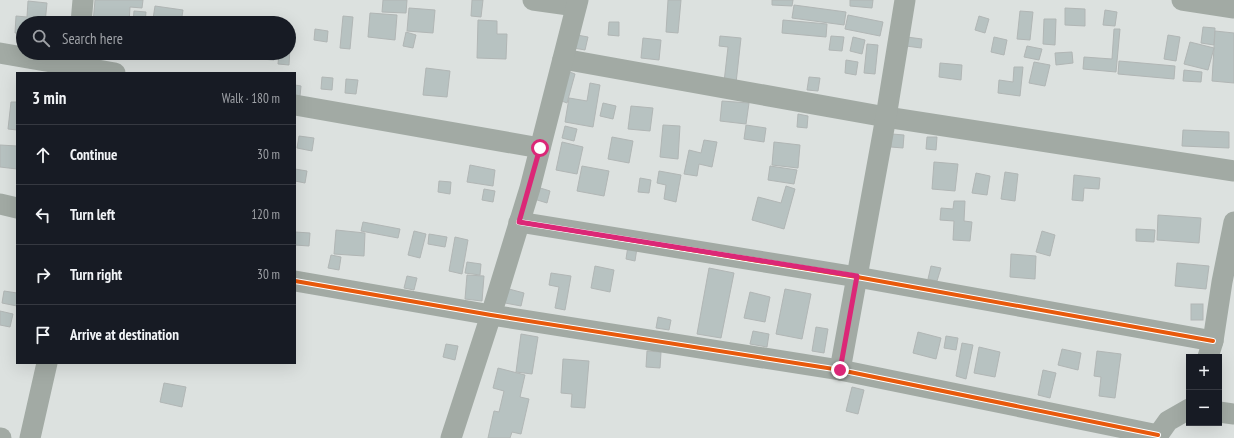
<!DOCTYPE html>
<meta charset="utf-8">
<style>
:root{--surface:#171b24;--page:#20242c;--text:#f1f3f6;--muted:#9ea1a6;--line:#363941}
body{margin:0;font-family:"PT Sans Narrow",sans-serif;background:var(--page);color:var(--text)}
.controls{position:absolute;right:12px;bottom:12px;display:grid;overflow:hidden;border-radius:0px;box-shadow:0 4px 16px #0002}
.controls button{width:36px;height:36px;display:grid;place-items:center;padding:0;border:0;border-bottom:1px solid var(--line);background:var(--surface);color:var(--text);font:20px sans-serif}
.stop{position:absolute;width:12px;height:12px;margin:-9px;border:3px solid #db2777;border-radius:50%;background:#fff}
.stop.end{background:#db2777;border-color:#fff;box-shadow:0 1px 4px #0008}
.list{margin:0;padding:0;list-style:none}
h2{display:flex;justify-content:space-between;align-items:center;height:52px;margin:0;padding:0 16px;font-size:17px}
h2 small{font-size:13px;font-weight:400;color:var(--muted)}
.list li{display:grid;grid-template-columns:26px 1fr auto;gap:12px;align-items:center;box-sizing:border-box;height:60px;padding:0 16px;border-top:1px solid var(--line)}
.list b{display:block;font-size:15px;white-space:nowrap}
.list em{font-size:13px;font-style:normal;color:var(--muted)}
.icon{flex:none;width:22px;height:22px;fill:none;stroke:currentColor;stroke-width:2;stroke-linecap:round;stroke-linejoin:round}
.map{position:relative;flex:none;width:1234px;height:438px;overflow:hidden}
.search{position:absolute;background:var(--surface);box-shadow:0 4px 16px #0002;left:16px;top:16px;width:280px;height:44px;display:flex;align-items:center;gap:10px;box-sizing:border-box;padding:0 14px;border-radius:22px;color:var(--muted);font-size:15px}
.panel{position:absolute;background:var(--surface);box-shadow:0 4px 16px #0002;left:16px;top:72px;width:280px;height:292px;border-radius:0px}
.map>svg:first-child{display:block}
.building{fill:#b7c2c1;stroke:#b1b6b5}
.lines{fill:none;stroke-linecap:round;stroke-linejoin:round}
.minor{stroke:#a2aaa4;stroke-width:21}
.cycleway-casing{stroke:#fff;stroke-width:6}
.cycleway{stroke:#e8590c;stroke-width:4}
.route{stroke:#db2777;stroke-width:5}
</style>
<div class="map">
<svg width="1234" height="438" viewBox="0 0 1234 438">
<rect width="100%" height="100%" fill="#dce1df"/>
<g class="building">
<polygon points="95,0 143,0 142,8 130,7 129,23 93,23"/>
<polygon points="383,0 407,0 406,13 382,12"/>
<polygon points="472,0 483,0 481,17 471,16"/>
<polygon points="668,0 681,0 678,33 666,32"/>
<polygon points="772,0 793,0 792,6 772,5"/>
<polygon points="850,0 873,0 872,8 850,6"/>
<polygon points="28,1 47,3 45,23 23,23 23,33 15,33 16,16 27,17"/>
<polygon points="794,5 846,12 844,25 792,18"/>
<polygon points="155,6 183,10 181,23 153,19"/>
<polygon points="409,8 435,10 433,33 407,31"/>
<polygon points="1065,8 1085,9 1085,26 1065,25"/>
<polygon points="1105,10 1117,12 1115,26 1103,25"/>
<polygon points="134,11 146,12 145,23 133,23"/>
<polygon points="1020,11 1033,12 1030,40 1017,39"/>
<polygon points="370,13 397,15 395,40 368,37"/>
<polygon points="848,15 883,22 880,36 845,29"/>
<polygon points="343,16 353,17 350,49 340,48"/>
<polygon points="979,16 989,19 985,33 975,30"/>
<polygon points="1044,19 1056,19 1055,45 1043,44"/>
<polygon points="478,20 497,21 497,34 507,34 506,59 477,58"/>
<polygon points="783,20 827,24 826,37 782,33"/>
<polygon points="609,22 619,22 619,36 608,35"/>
<polygon points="1203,27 1215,28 1214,45 1201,43"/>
<polygon points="315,29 328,31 327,42 314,40"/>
<polygon points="1114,29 1120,29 1116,72 1083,69 1084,57 1112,59"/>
<polygon points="1215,31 1234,33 1234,83 1212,81"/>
<polygon points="406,32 416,35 413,48 403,46"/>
<polygon points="577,35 588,37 585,50 574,48"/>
<polygon points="1168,35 1180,37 1176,61 1164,59"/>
<polygon points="720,36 741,38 736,83 724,82 728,47 719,46"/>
<polygon points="831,36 844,37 842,51 829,50"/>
<polygon points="853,37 865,40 862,54 850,51"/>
<polygon points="907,37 922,39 921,48 906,46"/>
<polygon points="994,37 1007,40 1004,55 991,52"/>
<polygon points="643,38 661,40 659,60 641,58"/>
<polygon points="1190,42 1214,48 1208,70 1184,64"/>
<polygon points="867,44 878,45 875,74 864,73"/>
<polygon points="1027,46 1042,49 1039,60 1024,57"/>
<polygon points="289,47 290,47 289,65 278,64 279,53 289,53"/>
<polygon points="1072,52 1073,63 1056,65 1055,53"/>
<polygon points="247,53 274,53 274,60 247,58"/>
<polygon points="846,60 858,62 856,75 845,73"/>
<polygon points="1119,61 1175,66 1174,79 1118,74"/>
<polygon points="1034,62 1050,65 1045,86 1029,83"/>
<polygon points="940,63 962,65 961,80 939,77"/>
<polygon points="1014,67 1023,67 1020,96 998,93 999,80 1013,82"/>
<polygon points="426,68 450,71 447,97 423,95"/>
<polygon points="1184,70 1202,72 1201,82 1183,81"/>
<polygon points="567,71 575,74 567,103 559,100"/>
<polygon points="322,77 333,78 332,90 321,89"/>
<polygon points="809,77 820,78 818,91 807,90"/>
<polygon points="346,79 358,80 356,94 345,93"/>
<polygon points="590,83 600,85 593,127 565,122 569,98 587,101"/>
<polygon points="295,85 301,86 300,96 295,95"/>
<polygon points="722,101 749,103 746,124 720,121"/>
<polygon points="11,102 17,102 17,130 8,129"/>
<polygon points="603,103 616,106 613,119 600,116"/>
<polygon points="631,106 653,108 650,131 628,129"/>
<polygon points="798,114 808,116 807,128 797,127"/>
<polygon points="663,125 680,126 678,159 660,157"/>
<polygon points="746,125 766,128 764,142 744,139"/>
<polygon points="565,126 577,129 574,141 562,138"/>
<polygon points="1183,130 1229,132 1229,148 1182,146"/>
<polygon points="892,134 904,135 903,148 891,147"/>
<polygon points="299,136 314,138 312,151 297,148"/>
<polygon points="612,137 633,141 629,163 608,159"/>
<polygon points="927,137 937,137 936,150 926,149"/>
<polygon points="704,140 717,142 712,167 699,164 697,176 684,174 689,150 701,153"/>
<polygon points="562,142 583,147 577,174 556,170"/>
<polygon points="774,142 800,145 798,168 772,165"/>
<polygon points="0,145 17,146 17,169 0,167"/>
<polygon points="934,162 958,164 955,191 932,189"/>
<polygon points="470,165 495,170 493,186 467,182"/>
<polygon points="582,166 609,171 604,196 577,191"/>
<polygon points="770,166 797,170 794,184 768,180"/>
<polygon points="295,169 307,171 305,183 295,181"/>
<polygon points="659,171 681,175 676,202 664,199 666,185 657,183"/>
<polygon points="1005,172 1018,174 1015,201 1001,199"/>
<polygon points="976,173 990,176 987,195 972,193"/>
<polygon points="1074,175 1100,178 1099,189 1084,188 1083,201 1072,200"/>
<polygon points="640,178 651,180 649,193 638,192"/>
<polygon points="439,181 451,182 450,194 438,192"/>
<polygon points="786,186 795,189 784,229 752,220 758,197 781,203"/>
<polygon points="537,187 550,191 547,203 534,199"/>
<polygon points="484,189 495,191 493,202 482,200"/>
<polygon points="954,201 965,201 964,221 972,222 970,241 953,240 954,221 940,220 941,208 953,209"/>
<polygon points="1158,215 1201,218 1199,243 1157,240"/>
<polygon points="363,222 400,229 398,238 361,231"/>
<polygon points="1136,229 1155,230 1154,242 1136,241"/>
<polygon points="336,230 365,233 364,256 334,254"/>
<polygon points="414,231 426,234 420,258 408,255"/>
<polygon points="1042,231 1055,235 1050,256 1036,252"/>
<polygon points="295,232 310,233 309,246 295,245"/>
<polygon points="429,234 447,237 445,247 428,244"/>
<polygon points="455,237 468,240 462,274 449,271"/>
<polygon points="628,246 637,248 635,261 626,259"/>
<polygon points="1011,254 1036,256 1035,279 1010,277"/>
<polygon points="331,255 341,257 339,270 328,268"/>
<polygon points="467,262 481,264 480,275 465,273"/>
<polygon points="1177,263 1209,266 1206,289 1175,286"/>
<polygon points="595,266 614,270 610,292 591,288"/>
<polygon points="931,266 941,268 937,281 928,279"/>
<polygon points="709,268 734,273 721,338 697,334"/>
<polygon points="551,273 571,276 565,310 555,308 559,287 549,285"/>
<polygon points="467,275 484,276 482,301 465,299"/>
<polygon points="407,276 417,278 414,290 404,288"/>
<polygon points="509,289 524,293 521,306 505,303"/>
<polygon points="785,289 811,294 802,339 776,334"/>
<polygon points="4,291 17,293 17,306 2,303"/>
<polygon points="750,292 770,297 765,322 744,318"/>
<rect x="1191" y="304" width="12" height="16"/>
<polygon points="0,311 13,314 10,327 0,325"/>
<polygon points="658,317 671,320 669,330 656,328"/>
<polygon points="816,327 828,329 824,353 812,351"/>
<polygon points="753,331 769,334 767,347 750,344"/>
<polygon points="918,332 941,338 936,359 913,353"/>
<polygon points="521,334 538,337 532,374 516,372"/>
<polygon points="946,336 958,338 956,350 944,348"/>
<polygon points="962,343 973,345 966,379 956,376"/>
<polygon points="446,344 458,346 455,360 443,357"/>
<polygon points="979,347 1000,352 995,377 974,373"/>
<polygon points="1062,349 1081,353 1078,370 1058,365"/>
<polygon points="647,351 661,352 660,368 646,367"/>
<polygon points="1097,351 1121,354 1115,398 1099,396 1101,377 1094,376"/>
<polygon points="563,359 589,361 585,408 571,407 572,394 561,393"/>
<polygon points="498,368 525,375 520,397 529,399 521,434 512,432 510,438 488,438 494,411 499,412 504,391 493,388"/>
<polygon points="1043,370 1056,373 1050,398 1038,395"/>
<polygon points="164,383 186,387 182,407 160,402"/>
<polygon points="852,387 864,390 858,414 846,411"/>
</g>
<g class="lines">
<g class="minor">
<polyline points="533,0 576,6"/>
<polyline points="1182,0 1234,8"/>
<polyline points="81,23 83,0"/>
<polyline points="0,53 115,73"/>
<polyline points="563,59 886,117 1234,171"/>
<polyline points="295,105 540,148"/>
<polyline points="0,204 17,208"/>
<polyline points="519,222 857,277 1213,341"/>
<polyline points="295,281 491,315 840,370 1158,435"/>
<polyline points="1208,357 1213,341 1222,282 1234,222"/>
<polyline points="840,370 886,117 905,0"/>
<polyline points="1219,412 1234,414"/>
<polyline points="0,438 1,438"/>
<polyline points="30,438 47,363"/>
<polyline points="451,438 491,315 530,188 578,0"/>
<polyline points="1158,438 1158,435 1168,421 1189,409"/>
</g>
<defs>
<g id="cycleway">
<polyline points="519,222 857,277 1213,341"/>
<polyline points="295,281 491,315 840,370 1158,435"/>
</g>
</defs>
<use href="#cycleway" class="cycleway-casing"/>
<use href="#cycleway" class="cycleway"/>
</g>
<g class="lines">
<polyline class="route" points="540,148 519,222 857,276 840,370"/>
</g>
</svg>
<div class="controls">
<button>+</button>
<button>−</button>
</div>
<div class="stop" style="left:540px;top:148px"></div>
<div class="stop end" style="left:840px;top:370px"></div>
<div class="search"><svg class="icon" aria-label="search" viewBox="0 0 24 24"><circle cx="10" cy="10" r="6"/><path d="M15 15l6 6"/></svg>Search here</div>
<section class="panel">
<h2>3 min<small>Walk · 180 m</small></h2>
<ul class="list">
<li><svg class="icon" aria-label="ahead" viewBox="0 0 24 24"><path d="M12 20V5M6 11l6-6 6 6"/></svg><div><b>Continue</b></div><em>30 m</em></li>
<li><svg class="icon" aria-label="left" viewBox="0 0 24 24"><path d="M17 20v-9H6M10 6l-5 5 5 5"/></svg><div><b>Turn left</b></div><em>120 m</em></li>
<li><svg class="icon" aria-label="right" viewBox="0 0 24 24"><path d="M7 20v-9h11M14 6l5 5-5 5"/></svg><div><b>Turn right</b></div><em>30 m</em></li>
<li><svg class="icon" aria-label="arrive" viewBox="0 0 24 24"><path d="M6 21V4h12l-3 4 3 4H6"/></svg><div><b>Arrive at destination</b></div></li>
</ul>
</section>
</div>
